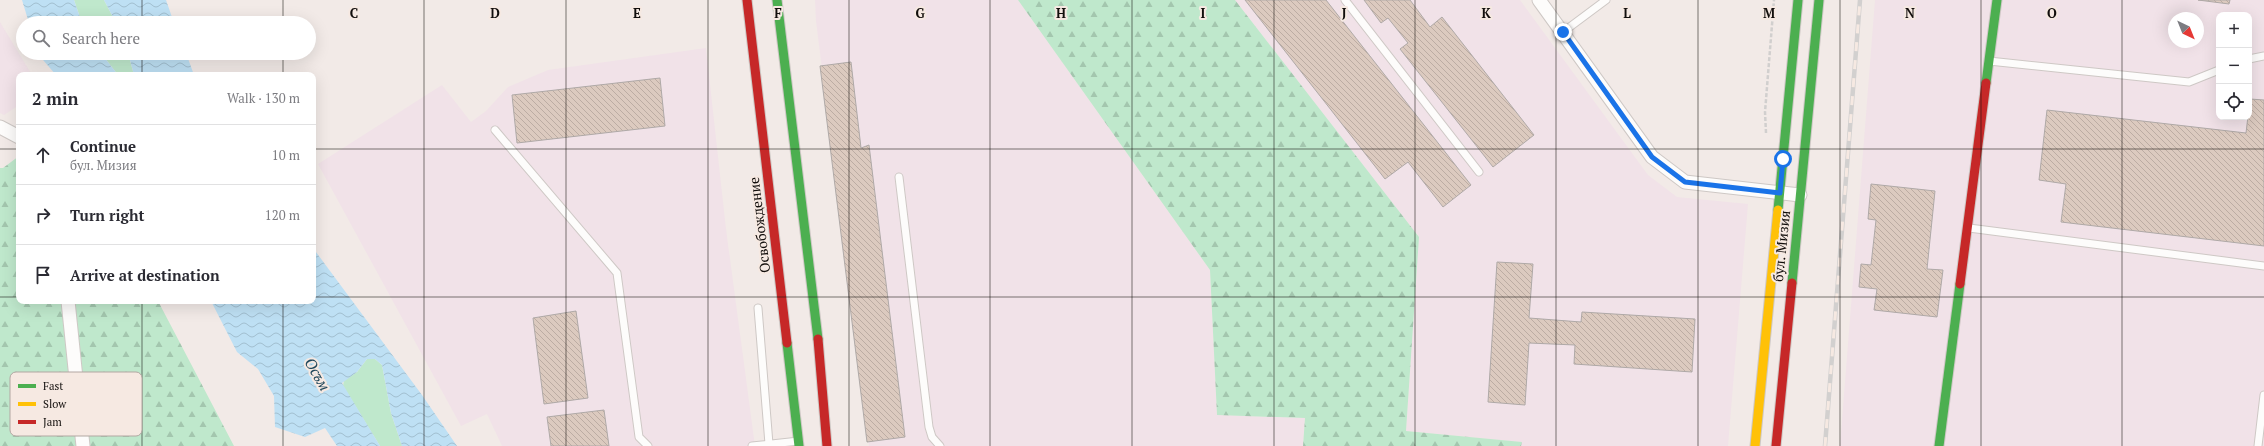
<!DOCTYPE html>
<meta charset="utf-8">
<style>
:root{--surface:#fff;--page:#f7f7f7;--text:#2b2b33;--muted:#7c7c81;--line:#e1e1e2}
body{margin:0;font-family:"PT Serif",serif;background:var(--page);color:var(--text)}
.controls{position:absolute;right:12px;top:12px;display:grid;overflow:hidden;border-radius:8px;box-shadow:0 4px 16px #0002}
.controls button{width:36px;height:36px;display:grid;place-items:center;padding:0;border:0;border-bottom:1px solid var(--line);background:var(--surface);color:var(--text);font:20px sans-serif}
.compass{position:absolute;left:2168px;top:12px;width:36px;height:36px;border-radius:50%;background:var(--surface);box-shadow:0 4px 16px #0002;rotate:137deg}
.stop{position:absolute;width:12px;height:12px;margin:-9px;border:3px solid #1a73e8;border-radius:50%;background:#fff}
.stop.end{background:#1a73e8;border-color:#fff;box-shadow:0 1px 4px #0008}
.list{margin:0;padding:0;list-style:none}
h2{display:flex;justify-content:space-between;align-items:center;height:52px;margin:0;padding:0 16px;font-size:17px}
h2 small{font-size:13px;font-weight:400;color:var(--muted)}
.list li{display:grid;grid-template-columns:26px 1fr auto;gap:12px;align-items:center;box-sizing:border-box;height:60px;padding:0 16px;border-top:1px solid var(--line)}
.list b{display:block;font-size:15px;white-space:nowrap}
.list p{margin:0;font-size:13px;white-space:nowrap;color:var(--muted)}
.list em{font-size:13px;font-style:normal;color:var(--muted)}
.icon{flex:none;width:22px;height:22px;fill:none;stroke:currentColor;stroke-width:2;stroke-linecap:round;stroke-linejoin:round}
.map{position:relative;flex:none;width:2264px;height:446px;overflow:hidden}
.search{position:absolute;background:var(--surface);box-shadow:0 4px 16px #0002;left:16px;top:16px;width:300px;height:44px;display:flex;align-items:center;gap:10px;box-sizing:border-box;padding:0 14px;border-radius:22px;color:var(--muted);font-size:15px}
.panel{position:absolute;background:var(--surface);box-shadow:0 4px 16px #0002;left:16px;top:72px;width:300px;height:232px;border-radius:8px}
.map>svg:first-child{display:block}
.industrial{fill:#f1e2e8;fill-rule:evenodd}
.green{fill:#bfe8cc}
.forest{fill:url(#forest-firs)}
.water{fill:url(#water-waves)}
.building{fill:url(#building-back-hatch);stroke:#afa9a7}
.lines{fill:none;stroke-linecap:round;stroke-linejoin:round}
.lane-casing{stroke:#cec8c5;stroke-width:9}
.street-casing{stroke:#cec8c5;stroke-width:15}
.fast-casing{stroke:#cec8c5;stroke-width:11}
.slow-casing{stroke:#cec8c5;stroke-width:11}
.jam-casing{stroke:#cec8c5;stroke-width:11}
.path{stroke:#d1cfce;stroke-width:2.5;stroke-dasharray:4 2;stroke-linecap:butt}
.lane{stroke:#fdfcfb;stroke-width:7}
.street{stroke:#fdfcfb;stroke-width:13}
.fast{stroke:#4caf50;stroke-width:9}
.slow{stroke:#ffc107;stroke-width:9}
.jam{stroke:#c62828;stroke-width:9}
.rail-casing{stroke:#d2d0cf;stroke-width:4.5}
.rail{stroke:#f6e9e2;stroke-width:3;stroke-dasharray:9;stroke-linecap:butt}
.route{stroke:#1a73e8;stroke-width:5}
.grid{fill:none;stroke:#120e0c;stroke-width:1;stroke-opacity:0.55}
.labels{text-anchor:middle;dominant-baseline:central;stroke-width:4;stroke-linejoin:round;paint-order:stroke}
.street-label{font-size:14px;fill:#120e0c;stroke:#f6e9e2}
.water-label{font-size:15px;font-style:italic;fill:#21485c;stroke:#f6e9e2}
.key{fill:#f6e9e2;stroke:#b2a7a2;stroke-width:1}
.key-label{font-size:11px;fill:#120e0c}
.grid-label{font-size:13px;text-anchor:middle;font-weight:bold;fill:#120e0c;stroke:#f6e9e2;stroke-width:4;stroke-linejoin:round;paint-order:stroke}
</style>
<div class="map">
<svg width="2264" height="446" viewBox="0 0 2264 446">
<defs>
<pattern id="forest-firs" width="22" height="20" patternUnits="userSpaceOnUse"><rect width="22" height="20" fill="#bfe8cc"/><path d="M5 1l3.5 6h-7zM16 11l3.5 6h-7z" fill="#a3c6ae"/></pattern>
<pattern id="water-waves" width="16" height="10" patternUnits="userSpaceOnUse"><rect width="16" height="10" fill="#bee0f4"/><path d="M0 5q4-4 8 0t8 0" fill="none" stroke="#a2bfd0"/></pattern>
<pattern id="building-back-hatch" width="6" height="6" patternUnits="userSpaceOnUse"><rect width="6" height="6" fill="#dccabf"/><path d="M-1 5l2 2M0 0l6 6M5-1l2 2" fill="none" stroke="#bcaca3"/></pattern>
</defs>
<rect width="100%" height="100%" fill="#f2eae7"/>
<g class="industrial">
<polygon points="815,0 1018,0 1210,270 1217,415 1305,418 1303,446 869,446 816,21"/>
<polygon points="1235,0 1520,0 1648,175 1677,197 1748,204 1728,446 1521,446 1521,442 1406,431 1419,237"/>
<path d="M1875,0H2264V446H1840ZM2219,15H2249V117H2219ZM2174,18H2198V42H2174Z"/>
<polygon points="0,22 32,75 19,75 19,105 4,115 0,113"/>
<polygon points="706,48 726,229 755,446 502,446 487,414 461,426 318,164 442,85 471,122 486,111 508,87 548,70"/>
</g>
<g class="green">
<polygon points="74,0 104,0 116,23 82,23"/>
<polygon points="101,53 128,53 134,75 118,75"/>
<polygon points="367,359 375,359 382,365 391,413 402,446 380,446 343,386 344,380 357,372"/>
</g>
<g class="forest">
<polygon points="1018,0 1235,0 1419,237 1406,431 1522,442 1521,446 1303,446 1305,418 1217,415 1210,270"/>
<polygon points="19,156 19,301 158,301 234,446 0,446 0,168 3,168"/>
</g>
<g class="water">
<polygon points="22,0 74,0 82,23 29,23"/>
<polygon points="104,0 166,0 174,23 116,23"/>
<polygon points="37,53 101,53 118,75 56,75"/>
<polygon points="128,53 186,53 194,75 134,75"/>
<polygon points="313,248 422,395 457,446 402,446 391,413 382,365 375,359 367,359 357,372 342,383 380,446 337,446 325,428 305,437 275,427 274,396 258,369 237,352 211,301 313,301"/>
</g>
<g class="building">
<polygon points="1245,0 1326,0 1471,185 1443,207 1408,162 1385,179"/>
<polygon points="1364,0 1410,0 1430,27 1442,17 1534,135 1493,167 1400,49 1408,43 1388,18 1381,23"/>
<polygon points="2198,0 2230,0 2229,4"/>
<polygon points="851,62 861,148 869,145 905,437 867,442 820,66"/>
<polygon points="660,78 665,126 517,143 512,95"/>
<polygon points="2250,99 2264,100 2264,246 2061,222 2066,184 2039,180 2047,110 2246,133"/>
<polygon points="1871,184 1935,191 1927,269 1943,270 1937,317 1874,310 1877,289 1859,287 1861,264 1871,265 1876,220 1868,219"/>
<polygon points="1497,262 1533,264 1529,318 1581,322 1582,312 1695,319 1692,372 1574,364 1575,345 1529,343 1525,405 1488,402"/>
<polygon points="576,311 588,398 544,404 533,318"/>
<polygon points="604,410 609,446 551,446 547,417"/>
</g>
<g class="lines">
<defs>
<g id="lane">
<polyline points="1345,0 1479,172"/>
<polyline points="1563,32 1606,0"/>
<polyline points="2249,59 2264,56"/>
<polyline points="1989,61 2189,82 2219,70"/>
<polyline points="495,130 617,273 639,437 648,446"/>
<polyline points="899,177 929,427 932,437 940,446"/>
<polyline points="1969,228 2264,266"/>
<polyline points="758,308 769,444"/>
<polyline points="752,446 799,441"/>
<polyline points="2258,446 2264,395"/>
</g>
<g id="street">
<polyline points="1539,0 1652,157 1685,182 1800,195"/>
<polyline points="0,127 19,137"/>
<polyline points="68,301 83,446"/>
</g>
<g id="fast">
<polyline points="777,0 818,339"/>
<polyline points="1986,83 1997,0"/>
<polyline points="1778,210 1798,0"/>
<polyline points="1792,283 1819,0"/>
<polyline points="787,343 799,446"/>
<polyline points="1939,446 1960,284"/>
</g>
<polyline id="slow" points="1755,446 1778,210"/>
<g id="jam">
<polyline points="747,0 787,343"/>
<polyline points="1960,284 1986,83"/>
<polyline points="818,339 827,446"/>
<polyline points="1776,446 1792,283"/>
</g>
</defs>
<use href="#lane" class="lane-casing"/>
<use href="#street" class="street-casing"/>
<use href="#fast" class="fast-casing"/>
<use href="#slow" class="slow-casing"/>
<use href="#jam" class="jam-casing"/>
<polyline class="path" points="1766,133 1765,112 1774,0"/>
<use href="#lane" class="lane"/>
<use href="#street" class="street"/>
<use href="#fast" class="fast"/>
<use href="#slow" class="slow"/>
<use href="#jam" class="jam"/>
<defs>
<polyline id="rail" points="1825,446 1860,0"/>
</defs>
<use href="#rail" class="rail-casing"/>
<use href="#rail" class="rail"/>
</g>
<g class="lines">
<polyline class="route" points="1563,32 1652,157 1685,182 1780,193 1783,159"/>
</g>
<path class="grid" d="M142,0V23M283,0V23M424,0V446M566,0V446M708,0V446M849,0V446M990,0V446M1132,0V446M1274,0V446M1415,0V446M1556,0V446M1698,0V446M1840,0V446M1981,0V446M2122,0V446M142,53V75M283,53V75M0,149H19M313,149H2264M0,297H19M313,297H2264M142,301V446M283,301V446"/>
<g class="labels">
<g class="street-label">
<text transform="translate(759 225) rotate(-97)">Освобождение</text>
<text transform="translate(1781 246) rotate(-84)">бул. Мизия</text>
</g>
<g class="water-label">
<text transform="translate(318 374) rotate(60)">Осъм</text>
</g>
</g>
<rect x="10" y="372" width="132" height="64" rx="6" class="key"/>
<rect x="18" y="384" width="18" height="4" fill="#4caf50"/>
<rect x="18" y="402" width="18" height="4" fill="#ffc107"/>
<rect x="18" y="420" width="18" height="4" fill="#c62828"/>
<g class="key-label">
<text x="43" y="390">Fast</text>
<text x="43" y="408">Slow</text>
<text x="43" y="426">Jam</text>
</g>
<g class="grid-label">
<text x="354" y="18">C</text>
<text x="495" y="18">D</text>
<text x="637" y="18">E</text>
<text x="778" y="18">F</text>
<text x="920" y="18">G</text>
<text x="1061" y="18">H</text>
<text x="1203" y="18">I</text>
<text x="1344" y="18">J</text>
<text x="1486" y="18">K</text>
<text x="1627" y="18">L</text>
<text x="1769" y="18">M</text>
<text x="1910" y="18">N</text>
<text x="2052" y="18">O</text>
</g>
</svg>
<div class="controls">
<button>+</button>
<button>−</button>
<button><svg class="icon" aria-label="locate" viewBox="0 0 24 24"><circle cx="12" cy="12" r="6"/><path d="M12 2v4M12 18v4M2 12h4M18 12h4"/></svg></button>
</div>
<svg class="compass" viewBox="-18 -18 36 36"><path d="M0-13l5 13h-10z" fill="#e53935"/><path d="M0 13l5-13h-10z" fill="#7c7c81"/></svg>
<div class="stop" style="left:1783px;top:159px"></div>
<div class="stop end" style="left:1563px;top:32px"></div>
<div class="search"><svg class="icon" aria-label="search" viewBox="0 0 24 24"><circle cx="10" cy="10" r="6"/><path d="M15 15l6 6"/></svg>Search here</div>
<section class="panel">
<h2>2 min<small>Walk · 130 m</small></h2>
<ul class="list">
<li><svg class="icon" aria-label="ahead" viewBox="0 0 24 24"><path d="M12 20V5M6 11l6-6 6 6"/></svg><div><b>Continue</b><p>бул. Мизия</p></div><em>10 m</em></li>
<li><svg class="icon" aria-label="right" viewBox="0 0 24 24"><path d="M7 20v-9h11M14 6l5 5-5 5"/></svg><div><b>Turn right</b></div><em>120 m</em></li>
<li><svg class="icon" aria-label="arrive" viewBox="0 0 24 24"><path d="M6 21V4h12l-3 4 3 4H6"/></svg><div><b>Arrive at destination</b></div></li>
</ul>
</section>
</div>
